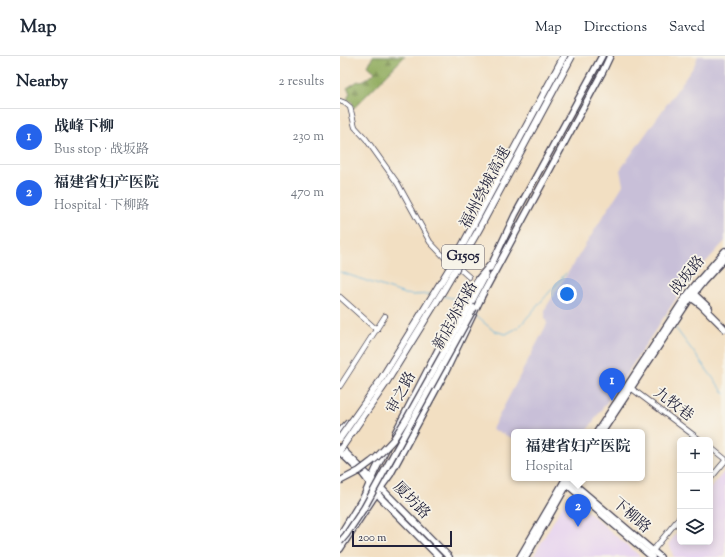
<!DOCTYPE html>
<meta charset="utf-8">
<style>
:root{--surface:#fff;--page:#f2f2f3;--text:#1f2937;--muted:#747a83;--line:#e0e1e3;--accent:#2563eb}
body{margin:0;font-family:"Sorts Mill Goudy","Noto Serif SC",serif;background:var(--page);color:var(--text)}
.controls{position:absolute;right:12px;bottom:12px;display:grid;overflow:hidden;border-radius:6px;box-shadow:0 2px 10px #0003}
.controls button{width:36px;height:36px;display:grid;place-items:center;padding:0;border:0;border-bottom:1px solid var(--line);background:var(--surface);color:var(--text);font:20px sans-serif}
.scale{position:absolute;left:12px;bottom:10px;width:100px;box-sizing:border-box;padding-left:4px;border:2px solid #22223b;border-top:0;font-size:11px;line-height:14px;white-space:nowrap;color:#22223b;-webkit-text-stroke:3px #f7f3e8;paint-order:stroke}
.you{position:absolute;left:227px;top:238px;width:14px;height:14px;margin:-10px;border:3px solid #fff;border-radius:50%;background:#1a73e8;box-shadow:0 0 0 6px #1a73e833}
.badge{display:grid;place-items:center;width:26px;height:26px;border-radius:50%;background:var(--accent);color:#fff;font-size:13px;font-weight:700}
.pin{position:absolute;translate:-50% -33px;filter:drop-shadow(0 1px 2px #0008)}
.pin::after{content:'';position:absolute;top:21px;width:14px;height:12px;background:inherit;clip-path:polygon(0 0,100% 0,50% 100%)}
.popup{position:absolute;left:171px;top:373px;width:134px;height:52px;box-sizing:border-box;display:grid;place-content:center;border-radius:6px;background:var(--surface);filter:drop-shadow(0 1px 3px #0005);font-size:13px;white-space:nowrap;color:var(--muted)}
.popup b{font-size:15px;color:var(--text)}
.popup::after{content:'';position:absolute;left:50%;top:100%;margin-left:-8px;border:8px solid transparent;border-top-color:var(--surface)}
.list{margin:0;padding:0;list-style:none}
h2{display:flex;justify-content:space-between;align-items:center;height:52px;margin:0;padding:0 16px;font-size:17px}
h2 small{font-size:13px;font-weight:400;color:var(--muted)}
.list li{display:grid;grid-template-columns:26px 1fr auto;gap:12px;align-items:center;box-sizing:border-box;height:56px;padding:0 16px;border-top:1px solid var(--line)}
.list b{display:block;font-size:15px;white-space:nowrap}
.list p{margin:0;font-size:13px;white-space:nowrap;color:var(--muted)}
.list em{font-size:13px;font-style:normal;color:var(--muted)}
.icon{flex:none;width:22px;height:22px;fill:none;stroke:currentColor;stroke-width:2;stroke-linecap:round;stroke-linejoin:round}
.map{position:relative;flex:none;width:385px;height:501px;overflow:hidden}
header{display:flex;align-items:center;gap:24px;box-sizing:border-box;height:56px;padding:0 20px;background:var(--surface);border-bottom:1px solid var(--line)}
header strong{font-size:19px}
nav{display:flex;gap:22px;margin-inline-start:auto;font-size:14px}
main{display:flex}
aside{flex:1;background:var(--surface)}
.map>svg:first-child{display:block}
.built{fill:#e6d2f0}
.railway{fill:#c8bfd8}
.forest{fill:url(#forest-firs);stroke:#58664b}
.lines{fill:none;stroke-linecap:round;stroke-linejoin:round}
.stream{stroke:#61b1db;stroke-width:1}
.minor-casing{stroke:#413e4f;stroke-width:6}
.major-casing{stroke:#413e4f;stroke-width:8}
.highway-casing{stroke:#413e4f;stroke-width:8}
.minor{stroke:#fff;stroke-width:4.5}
.major{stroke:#fff;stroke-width:5.5}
.highway{stroke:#fff;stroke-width:6}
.major-bridge-casing{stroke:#413e4f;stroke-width:8;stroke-linecap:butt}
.highway-bridge-casing{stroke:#413e4f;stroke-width:8;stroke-linecap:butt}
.major-bridge{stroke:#fff;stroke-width:5.5}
.highway-bridge{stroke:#fff;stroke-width:6}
.labels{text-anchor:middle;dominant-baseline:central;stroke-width:3.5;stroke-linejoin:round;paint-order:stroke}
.shield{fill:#f7f3e8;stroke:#62616f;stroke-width:1}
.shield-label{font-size:14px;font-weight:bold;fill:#22223b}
.street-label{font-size:15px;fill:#22223b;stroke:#f7f3e8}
</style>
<header>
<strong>Map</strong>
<nav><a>Map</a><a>Directions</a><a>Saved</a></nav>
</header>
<main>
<aside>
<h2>Nearby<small>2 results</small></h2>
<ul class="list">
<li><span class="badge">1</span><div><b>战峰下柳</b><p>Bus stop · 战坂路</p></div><em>230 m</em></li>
<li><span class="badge">2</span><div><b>福建省妇产医院</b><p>Hospital · 下柳路</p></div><em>470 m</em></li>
</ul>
</aside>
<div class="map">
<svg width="385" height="501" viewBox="0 0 385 501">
<defs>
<pattern id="forest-firs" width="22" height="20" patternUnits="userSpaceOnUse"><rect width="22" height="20" fill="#8eaa5b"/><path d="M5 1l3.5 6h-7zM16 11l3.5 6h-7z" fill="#748a4c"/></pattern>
</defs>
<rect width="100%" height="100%" fill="#f7f3e8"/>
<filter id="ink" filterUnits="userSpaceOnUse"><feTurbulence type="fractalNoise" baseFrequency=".025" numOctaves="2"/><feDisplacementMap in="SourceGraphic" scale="8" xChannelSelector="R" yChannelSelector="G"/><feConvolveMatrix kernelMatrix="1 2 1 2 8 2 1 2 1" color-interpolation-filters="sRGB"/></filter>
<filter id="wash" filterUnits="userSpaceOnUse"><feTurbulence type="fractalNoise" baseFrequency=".012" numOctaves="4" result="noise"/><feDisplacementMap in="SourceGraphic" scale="16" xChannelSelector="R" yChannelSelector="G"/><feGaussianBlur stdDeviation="0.9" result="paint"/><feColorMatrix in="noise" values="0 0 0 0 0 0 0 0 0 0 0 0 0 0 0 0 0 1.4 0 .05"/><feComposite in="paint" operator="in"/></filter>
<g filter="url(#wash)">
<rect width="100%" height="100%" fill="#f2dfc2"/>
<g class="built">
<polygon points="385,414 385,501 335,501 333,500 329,487 340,473 340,486 370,486 370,433"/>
<polygon points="229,443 234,444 301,501 193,501 225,445"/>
</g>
<polygon class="railway" points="358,0 385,0 385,185 345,229 285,320 246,376 174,376 174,383 152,373 207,268 205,261 205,253 283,129 280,114 354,10"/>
<polygon class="forest" points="33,0 65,0 14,52 12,46 7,43 10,37 7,32 18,25 20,26 31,20 35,16 28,10"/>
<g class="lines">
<g class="stream">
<polyline points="0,216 65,238 74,239 90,238"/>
<polyline points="103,240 116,243 120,247"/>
<polyline points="135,259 154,275 166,278 179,271 226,217"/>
<polyline points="326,259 329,263"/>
<polyline points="334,270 385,338"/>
</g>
</g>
</g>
<g filter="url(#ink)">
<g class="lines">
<defs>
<g id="minor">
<polyline points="0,45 5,47 10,51 15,71 26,83 58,128 90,186 108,205 119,212 129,221"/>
<polyline points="0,241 37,274"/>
<polyline points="0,330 45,260"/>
<polyline points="291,332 360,384"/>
<polyline points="370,391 385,403"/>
<polyline points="370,423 385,405"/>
<polyline points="311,497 340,461"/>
</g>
<g id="major">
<polyline points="150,212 175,159 262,0"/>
<polyline points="352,236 369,252"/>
<polyline points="349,240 361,249 385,273"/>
<polyline points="139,245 263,15 270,0"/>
<polyline points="130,249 146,219"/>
<polyline points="257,376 345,242 356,228 385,195"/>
<polyline points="262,376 351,241 363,226 385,202"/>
<polyline points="55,377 119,253 140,221 151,208"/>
<polyline points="0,391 33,424"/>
<polyline points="0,396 23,418 41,442 99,501"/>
<polyline points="227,422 320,501"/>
<polyline points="224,426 312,501"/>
<polyline points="39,430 109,501"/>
<polyline points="0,479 24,440 35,415 47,391"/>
<polyline points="0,493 32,444 50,419 106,315 141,242"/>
<polyline points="180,501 225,424"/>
<polyline points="186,501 228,427"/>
</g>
<polyline id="highway" points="0,376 8,367"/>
</defs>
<use href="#minor" class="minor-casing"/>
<use href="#major" class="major-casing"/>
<use href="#highway" class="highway-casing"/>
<use href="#minor" class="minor"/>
<use href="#major" class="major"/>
<use href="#highway" class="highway"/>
<defs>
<g id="major-bridge">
<polyline points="0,425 19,415 31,406 36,402 53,384 67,362 130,249"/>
<polyline points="0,486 6,479 24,452 134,252"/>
</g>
<g id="highway-bridge">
<polyline points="0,382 38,328 114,205 224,0"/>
<polyline points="0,394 46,327 103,235 138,175 232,0"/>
</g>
</defs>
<use href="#major-bridge" class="major-bridge-casing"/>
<use href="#highway-bridge" class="highway-bridge-casing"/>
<use href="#major-bridge" class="major-bridge"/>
<use href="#highway-bridge" class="highway-bridge"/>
</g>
</g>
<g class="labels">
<rect class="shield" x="102" y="189" width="42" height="24" rx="3"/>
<g class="shield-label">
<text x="123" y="201">G1505</text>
</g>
<g class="street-label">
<text transform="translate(146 132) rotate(-62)">福州绕城高速</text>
<text transform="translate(348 220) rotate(-51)">战坂路</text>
<text transform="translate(116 260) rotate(-61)">新店外环路</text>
<text transform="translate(62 337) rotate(-62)">审之路</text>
<text transform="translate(333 349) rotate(37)">九牧巷</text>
<text transform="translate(71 445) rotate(46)">厦坊路</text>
<text transform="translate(291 460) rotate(41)">下柳路</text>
</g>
</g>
</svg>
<div class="controls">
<button>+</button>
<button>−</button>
<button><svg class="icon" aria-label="layers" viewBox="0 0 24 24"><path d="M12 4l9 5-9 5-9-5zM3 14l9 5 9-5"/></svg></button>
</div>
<div class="scale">200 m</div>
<div class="you"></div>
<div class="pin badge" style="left:272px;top:345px">1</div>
<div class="pin badge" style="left:238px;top:471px">2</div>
<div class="popup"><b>福建省妇产医院</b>Hospital</div>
</div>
</main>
